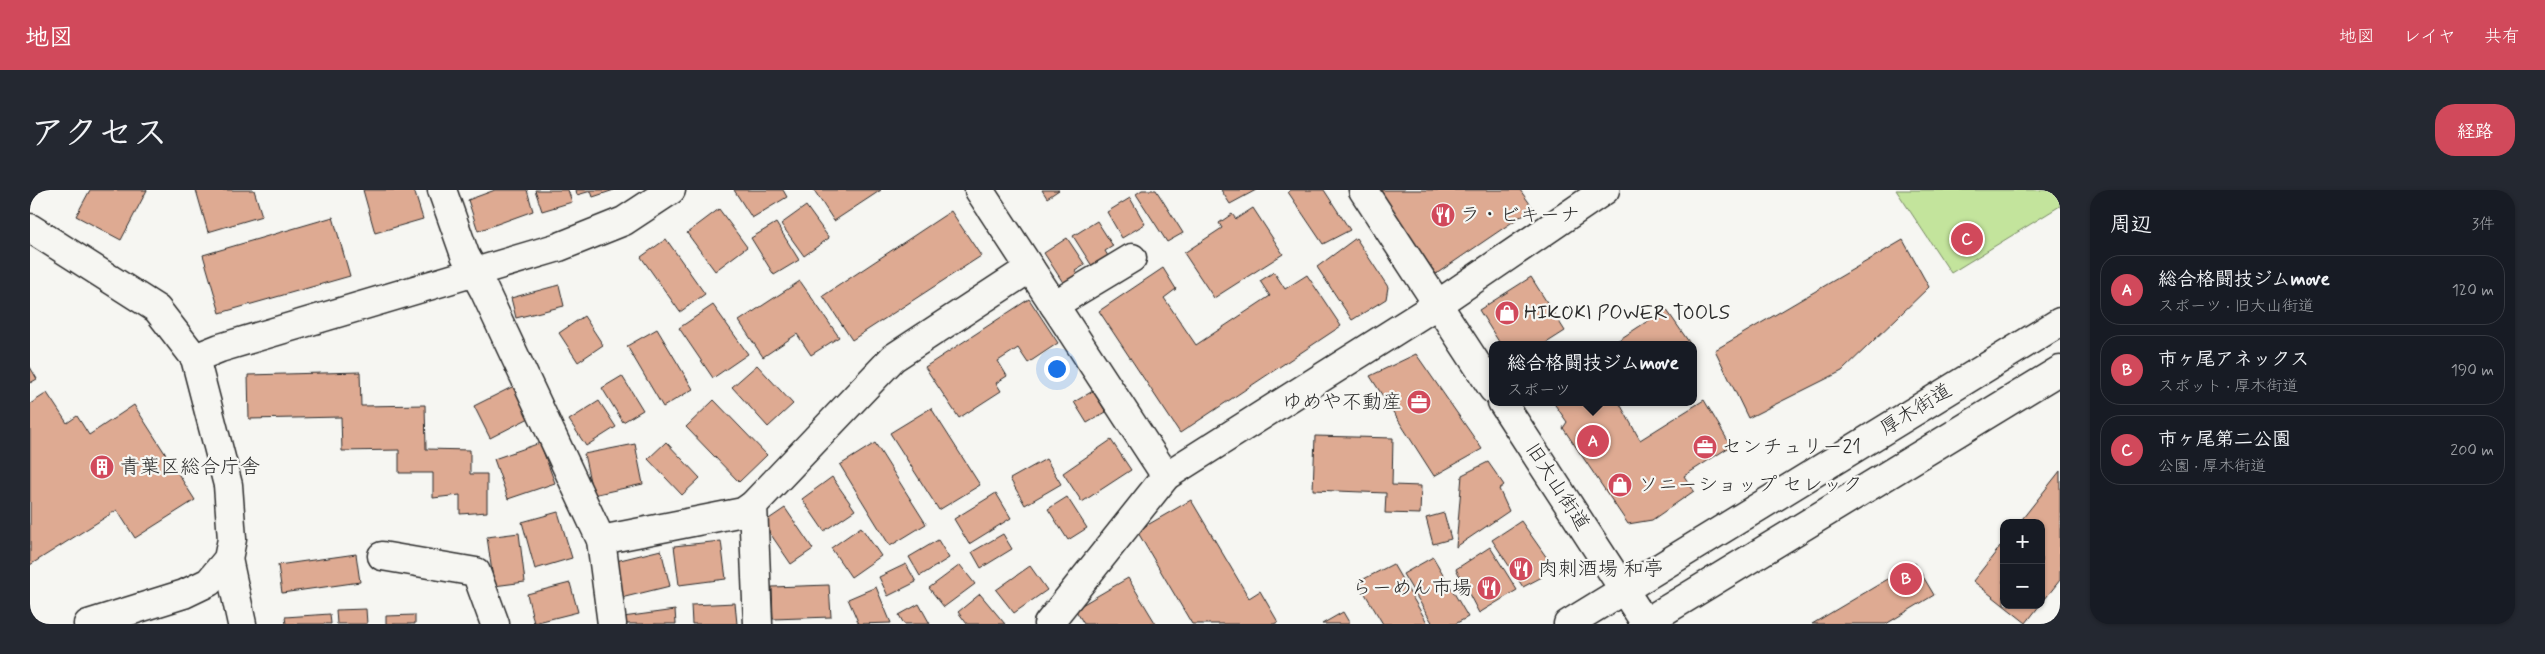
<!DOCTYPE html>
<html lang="ja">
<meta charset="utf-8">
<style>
:root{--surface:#171b24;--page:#242831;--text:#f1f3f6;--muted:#9ea1a6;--line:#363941;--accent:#d1495b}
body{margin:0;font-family:Mynerve,"Klee One",sans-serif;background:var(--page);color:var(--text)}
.controls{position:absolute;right:15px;bottom:15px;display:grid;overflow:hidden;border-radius:10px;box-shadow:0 1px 4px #0004}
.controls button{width:45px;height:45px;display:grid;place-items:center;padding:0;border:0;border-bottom:1px solid var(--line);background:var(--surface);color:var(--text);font:25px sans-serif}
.you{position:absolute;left:1026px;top:178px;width:18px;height:18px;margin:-12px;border:4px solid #fff;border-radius:50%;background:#1a73e8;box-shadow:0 0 0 8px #1a73e833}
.badge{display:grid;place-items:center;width:32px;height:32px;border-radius:50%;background:var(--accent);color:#fff;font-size:16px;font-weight:700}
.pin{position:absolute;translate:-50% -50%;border:2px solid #fff;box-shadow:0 1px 5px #0006}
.popup{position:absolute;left:1459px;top:151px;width:208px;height:65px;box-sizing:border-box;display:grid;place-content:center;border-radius:10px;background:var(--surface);filter:drop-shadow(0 1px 4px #0005);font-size:16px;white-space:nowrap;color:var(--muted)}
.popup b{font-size:19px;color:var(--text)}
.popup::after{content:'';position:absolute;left:50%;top:100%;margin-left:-10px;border:10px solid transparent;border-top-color:var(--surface)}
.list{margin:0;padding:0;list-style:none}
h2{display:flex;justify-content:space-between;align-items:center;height:65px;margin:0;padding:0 20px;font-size:21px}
h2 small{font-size:16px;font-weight:400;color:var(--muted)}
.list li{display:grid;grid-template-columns:32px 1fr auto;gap:15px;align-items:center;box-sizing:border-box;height:70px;margin:0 10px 10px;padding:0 10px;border:1px solid var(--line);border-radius:20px}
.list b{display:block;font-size:19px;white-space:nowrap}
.list p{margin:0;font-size:16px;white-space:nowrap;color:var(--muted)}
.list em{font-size:16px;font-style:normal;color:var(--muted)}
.map{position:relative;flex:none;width:2030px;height:434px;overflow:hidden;border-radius:20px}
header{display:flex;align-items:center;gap:30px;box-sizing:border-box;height:70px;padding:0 25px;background:var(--accent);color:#fff}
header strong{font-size:24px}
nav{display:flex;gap:28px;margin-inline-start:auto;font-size:18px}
.intro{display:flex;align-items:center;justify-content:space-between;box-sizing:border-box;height:120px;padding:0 30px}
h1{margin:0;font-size:35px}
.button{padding:12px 22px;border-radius:20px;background:var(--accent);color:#fff;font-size:18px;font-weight:700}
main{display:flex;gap:30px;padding:0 30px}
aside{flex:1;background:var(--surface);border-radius:20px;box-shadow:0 1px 4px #0004}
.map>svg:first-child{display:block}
.green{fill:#c3e49c;stroke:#778864}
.building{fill:#deaa92;stroke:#2b2b2b}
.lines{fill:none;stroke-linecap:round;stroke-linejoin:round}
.minor-casing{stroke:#2b2b2b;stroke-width:31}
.highway-casing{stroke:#2b2b2b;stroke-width:31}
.minor{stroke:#f6f6f2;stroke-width:28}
.highway{stroke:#f6f6f2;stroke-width:28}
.labels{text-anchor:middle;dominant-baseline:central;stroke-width:4.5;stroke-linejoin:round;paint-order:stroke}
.poi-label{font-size:20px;fill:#2b2b2b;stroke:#f6f6f2;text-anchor:start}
.street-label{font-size:20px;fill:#2b2b2b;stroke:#f6f6f2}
</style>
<header>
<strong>地図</strong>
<nav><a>地図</a><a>レイヤ</a><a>共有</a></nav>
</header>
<div class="intro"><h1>アクセス</h1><a class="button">経路</a></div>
<main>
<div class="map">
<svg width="2030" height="434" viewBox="0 0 2030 434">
<rect width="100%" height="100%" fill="#f6f6f2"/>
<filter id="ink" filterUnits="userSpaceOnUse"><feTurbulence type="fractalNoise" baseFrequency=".02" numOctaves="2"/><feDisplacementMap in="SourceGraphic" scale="10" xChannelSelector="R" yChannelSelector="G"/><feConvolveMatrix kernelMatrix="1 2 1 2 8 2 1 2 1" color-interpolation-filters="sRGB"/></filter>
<g filter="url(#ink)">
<polygon class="green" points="1866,0 2030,0 2030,16 1921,83"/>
<g class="building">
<polygon points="60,0 117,0 91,50 46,26"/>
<polygon points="166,0 224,0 232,26 178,42"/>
<polygon points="333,0 384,0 393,29 345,43"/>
<polygon points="465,0 497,0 503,21 448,41 438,10"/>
<polygon points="505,0 538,0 542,12 512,21"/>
<polygon points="546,0 584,0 563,7 561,1 547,5"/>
<polygon points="704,0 753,0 757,7 722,28"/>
<polygon points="784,0 851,0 804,31"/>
<polygon points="1012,0 1029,0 1017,8"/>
<polygon points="1112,0 1126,0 1153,43 1137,52 1106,4"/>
<polygon points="1191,0 1226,0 1200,14"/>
<polygon points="1261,0 1294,0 1320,40 1293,54 1258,2"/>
<polygon points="1348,0 1490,0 1503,18 1406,84"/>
<polygon points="1100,8 1115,34 1092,48 1077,22"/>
<polygon points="776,16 799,48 774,66 751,34"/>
<polygon points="1223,18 1253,64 1184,108 1154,63 1192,38 1189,33 1202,24 1206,29"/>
<polygon points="689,19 717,57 685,81 657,43"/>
<polygon points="921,21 951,66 822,150 793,106"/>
<polygon points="303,27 320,86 190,123 173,65"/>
<polygon points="1067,31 1083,56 1075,61 1078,66 1062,76 1043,46"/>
<polygon points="746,33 769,70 744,85 721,48"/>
<polygon points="1037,48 1055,75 1045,81 1048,86 1034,94 1014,63"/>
<polygon points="1326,48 1358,97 1356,109 1322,130 1287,77"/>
<polygon points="636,49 675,104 650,122 611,67"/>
<polygon points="1873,50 1899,97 1812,181 1718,228 1685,160"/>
<polygon points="1133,78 1146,99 1134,108 1166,155 1240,106 1230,91 1244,82 1255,99 1277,85 1311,136 1150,243 1069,121"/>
<polygon points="1501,87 1535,141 1513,155 1471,155 1449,120"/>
<polygon points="770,91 809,147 781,165 767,144 733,167 709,131"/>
<polygon points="529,95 534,116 486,128 481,108"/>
<polygon points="999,109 1028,153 998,173 988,158 968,171 977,186 966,193 971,201 929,228 895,177"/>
<polygon points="683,115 718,164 683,188 649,138"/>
<polygon points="1636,119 1661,155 1581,155"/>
<polygon points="554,126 573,155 548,172 529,143"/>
<polygon points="627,139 663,199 633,217 597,156"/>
<polygon points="1386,164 1452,259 1404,286 1340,186"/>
<polygon points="727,175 763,214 738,237 702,197"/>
<polygon points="0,177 7,189 0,193"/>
<polygon points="330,182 331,216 395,215 396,259 440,260 440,284 457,284 457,322 430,324 430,305 403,308 403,283 369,283 369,260 312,261 311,227 219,229 218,185"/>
<polygon points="592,186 613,220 593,232 572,198"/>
<polygon points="486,195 503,226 460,248 444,216"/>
<polygon points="1063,201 1076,222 1057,233 1044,212"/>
<polygon points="17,203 37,233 47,226 59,245 104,215 165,310 105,348 87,320 0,375 0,214"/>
<polygon points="684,210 737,265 709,292 656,237"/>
<polygon points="1674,210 1701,256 1654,286 1664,301 1622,330 1598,334 1533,238 1537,232 1523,212 1593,212 1590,214 1610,250"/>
<polygon points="569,211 586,237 556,256 539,230"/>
<polygon points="901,218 950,295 909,320 860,243"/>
<polygon points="1285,246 1363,248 1362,295 1391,296 1390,324 1355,323 1356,303 1283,300"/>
<polygon points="1081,250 1101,280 1052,312 1033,283"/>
<polygon points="636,252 670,288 652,305 618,269"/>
<polygon points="510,253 525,293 478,309 464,269"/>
<polygon points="845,253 896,334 860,356 810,275"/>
<polygon points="605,254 613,294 563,305 554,264"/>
<polygon points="1016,269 1031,294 995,315 980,289"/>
<polygon points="1458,272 1474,295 1469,299 1479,321 1426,357 1432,285"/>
<polygon points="2030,281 2030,390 2011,414 2011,333 1989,333"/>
<polygon points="802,287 825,320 794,341 772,309"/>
<polygon points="966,303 981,328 939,354 924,329"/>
<polygon points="1037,307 1057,338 1038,350 1018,319"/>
<polygon points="1161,310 1219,408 1230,401 1248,432 1244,434 1162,434 1107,341"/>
<polygon points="755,318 783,359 761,374 733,333"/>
<polygon points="528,322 542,368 505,379 492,332"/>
<polygon points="1414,323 1421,349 1403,354 1396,328"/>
<polygon points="1491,331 1517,368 1512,387 1493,397 1462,350"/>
<polygon points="831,337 851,366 821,387 801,358"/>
<polygon points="489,343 495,392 464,396 457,347"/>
<polygon points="973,344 982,359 951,378 942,362"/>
<polygon points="908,350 919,368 890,386 879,367"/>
<polygon points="691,351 696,389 649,395 644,356"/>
<polygon points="1974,352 1974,415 2010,415 1996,433 1943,391"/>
<polygon points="1460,357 1487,400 1449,423 1426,379"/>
<polygon points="631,360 640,396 591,408 582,372"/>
<polygon points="326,364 330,392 252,403 248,375"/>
<polygon points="1403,367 1438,427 1425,434 1403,434 1373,384"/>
<polygon points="1885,373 1904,405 1856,434 1782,434"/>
<polygon points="876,374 886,392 858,406 849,387"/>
<polygon points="1363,374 1398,434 1353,434 1328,392"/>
<polygon points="930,375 945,394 914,417 899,398"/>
<polygon points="1000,376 1017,400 984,423 966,400"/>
<polygon points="1098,388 1126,434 1054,434 1045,419"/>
<polygon points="540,393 548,422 504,433 497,404"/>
<polygon points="799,395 801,427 743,429 742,397"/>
<polygon points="846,397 861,433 829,434 818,409"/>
<polygon points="950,404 975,434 937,434 928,422"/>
<polygon points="705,413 707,434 662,434 661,415"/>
<polygon points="889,414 900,434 874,434 869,425"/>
<polygon points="336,419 337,434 307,434 306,420"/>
<polygon points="645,420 646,434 594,434 593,427"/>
<polygon points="1313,422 1320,434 1292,434"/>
<polygon points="300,424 301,434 256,434 255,427"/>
<polygon points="385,425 385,434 356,434 356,426"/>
</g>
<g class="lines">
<defs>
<g id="minor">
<polyline points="412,0 435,65 454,100 571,350 582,434"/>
<polyline points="949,0 1136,286"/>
<polyline points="1333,0 1463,199"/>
<polyline points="0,38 127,119 165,168 198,295 202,349 198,369 179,392 154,404 58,434"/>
<polyline points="1024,115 1102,68"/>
<polyline points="165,168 190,158 529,57 594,31 641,0"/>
<polyline points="1472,212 1616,434"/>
<polyline points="723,315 728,434"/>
<polyline points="571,350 713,322 723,315 863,168 1000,78"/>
<polyline points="352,366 446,382 465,434"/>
<polyline points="198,369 212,434"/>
<polyline points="1018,434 1136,286 1408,114 1575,0"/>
</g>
<g id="highway">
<polyline points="1538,434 2030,132"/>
<polyline points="1613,434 2030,180"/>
</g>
</defs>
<use href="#minor" class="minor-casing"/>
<use href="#highway" class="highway-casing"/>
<use href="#minor" class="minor"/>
<use href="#highway" class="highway"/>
</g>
</g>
<defs>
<symbol id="restaurant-disc" viewBox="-11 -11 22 22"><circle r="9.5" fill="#d1495b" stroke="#f6f6f2"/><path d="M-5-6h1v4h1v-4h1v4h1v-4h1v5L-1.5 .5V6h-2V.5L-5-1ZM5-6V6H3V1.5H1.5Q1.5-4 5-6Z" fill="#fff"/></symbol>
<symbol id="shop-disc" viewBox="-11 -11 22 22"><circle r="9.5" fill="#d1495b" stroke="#f6f6f2"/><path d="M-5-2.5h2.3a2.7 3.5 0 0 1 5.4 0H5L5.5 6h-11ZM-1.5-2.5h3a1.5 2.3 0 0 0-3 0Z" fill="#fff"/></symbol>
<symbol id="office-disc" viewBox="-11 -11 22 22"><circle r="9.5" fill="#d1495b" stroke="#f6f6f2"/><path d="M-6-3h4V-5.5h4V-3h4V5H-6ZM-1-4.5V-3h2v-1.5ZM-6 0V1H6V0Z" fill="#fff"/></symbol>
<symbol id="building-disc" viewBox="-11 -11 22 22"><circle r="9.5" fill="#d1495b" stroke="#f6f6f2"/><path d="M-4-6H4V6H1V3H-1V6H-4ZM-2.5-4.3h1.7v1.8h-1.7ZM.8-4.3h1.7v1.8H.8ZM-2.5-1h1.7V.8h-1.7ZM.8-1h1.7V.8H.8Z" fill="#fff"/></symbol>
</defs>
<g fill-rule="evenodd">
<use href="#restaurant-disc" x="1399" y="11" width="28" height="28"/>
<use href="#shop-disc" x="1463" y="109" width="28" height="28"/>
<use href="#office-disc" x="1375" y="198" width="28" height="28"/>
<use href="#office-disc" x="1661" y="243" width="28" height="28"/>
<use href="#building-disc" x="58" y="263" width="28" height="28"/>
<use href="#shop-disc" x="1576" y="281" width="28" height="28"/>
<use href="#restaurant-disc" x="1477" y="365" width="28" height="28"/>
<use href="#restaurant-disc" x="1445" y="384" width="28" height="28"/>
</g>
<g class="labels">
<g class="poi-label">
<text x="1430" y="25">ラ・ビキーナ</text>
<text x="1494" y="123">HIKOKI POWER TOOLS</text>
<text x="1372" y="212" text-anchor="end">ゆめや不動産</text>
<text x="1692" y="257">センチュリー21</text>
<text x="90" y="277">青葉区総合庁舎</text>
<text x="1608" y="295">ソニーショップ セレック</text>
<text x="1508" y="379">肉刺酒場 和亭</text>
<text x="1442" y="398" text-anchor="end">らーめん市場</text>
</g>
<g class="street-label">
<text transform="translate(1886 220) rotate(-32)">厚木街道</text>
<text transform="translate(1527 297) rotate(57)">旧大山街道</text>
</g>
</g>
</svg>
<div class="controls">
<button>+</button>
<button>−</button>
</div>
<div class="you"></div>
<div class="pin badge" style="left:1563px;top:251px">A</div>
<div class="popup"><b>総合格闘技ジムmove</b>スポーツ</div>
<div class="pin badge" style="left:1876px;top:389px">B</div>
<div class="pin badge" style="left:1937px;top:49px">C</div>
</div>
<aside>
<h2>周辺<small>3件</small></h2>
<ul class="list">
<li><span class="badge">A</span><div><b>総合格闘技ジムmove</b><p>スポーツ · 旧大山街道</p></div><em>120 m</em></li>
<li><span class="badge">B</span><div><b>市ヶ尾アネックス</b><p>スポット · 厚木街道</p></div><em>190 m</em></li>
<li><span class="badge">C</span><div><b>市ヶ尾第二公園</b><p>公園 · 厚木街道</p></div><em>200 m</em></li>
</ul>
</aside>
</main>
